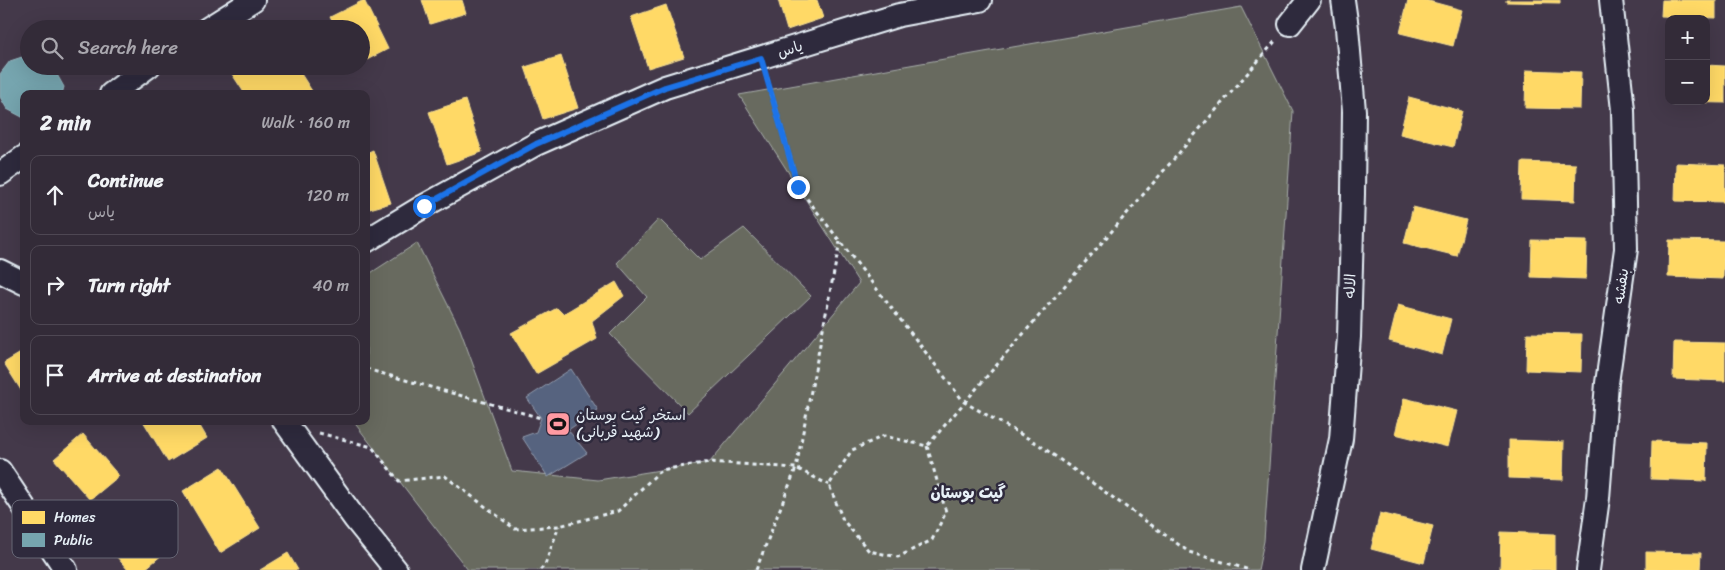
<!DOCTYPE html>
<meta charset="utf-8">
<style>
:root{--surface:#332b38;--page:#3b3340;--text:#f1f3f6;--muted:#a9a7ae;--line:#4e4753}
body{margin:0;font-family:Sriracha,"Playpen Sans Arabic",sans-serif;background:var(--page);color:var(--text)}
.controls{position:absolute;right:15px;top:15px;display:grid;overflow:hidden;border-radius:10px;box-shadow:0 5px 20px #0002}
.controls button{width:45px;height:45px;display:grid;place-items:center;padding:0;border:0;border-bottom:1px solid var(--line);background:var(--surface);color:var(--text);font:25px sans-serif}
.stop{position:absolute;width:15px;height:15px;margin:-11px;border:4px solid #1a73e8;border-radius:50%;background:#fff}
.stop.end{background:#1a73e8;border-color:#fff;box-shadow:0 1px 5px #0008}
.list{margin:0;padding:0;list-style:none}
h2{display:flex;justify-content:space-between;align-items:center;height:65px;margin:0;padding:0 20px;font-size:21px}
h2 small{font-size:16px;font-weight:400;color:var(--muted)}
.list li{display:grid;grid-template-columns:32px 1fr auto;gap:15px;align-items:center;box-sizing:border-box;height:80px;margin:0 10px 10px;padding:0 10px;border:1px solid var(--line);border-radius:10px}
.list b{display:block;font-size:19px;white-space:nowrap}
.list p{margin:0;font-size:16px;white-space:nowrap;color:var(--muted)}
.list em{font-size:16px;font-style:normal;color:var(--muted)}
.icon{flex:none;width:28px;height:28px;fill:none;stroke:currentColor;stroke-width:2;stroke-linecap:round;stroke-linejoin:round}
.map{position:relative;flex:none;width:1725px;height:570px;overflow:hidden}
.search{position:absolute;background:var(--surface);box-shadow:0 5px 20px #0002;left:20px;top:20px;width:350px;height:55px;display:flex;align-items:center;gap:12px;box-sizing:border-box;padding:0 18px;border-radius:28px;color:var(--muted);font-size:19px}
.panel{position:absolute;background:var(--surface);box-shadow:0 5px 20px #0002;left:20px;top:90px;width:350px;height:335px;border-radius:10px}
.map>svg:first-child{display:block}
.green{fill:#686b5e;stroke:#a8aeab}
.water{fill:#56637f;stroke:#909caf}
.homes{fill:#ffd966;stroke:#f8e092}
.public{fill:#76a5af;stroke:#98bcc5}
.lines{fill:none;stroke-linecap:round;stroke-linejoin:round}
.minor-casing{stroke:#e8f1f8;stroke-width:26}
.path{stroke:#e8f1f8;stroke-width:3;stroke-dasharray:4 4;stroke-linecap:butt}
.minor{stroke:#2f2a3d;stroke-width:22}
.route{stroke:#1a73e8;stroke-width:6}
.labels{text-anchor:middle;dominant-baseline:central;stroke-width:5;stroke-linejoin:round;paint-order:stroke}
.street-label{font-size:15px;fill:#e8f1f8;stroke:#2f2a3d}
.poi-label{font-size:15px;fill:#e8f1f8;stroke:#2f2a3d;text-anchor:start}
.neighbourhood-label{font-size:16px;font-weight:bold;fill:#e8f1f8;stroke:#2f2a3d}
.key{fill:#2f2a3d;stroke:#666675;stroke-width:1}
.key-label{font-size:14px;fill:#e8f1f8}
</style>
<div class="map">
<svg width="1725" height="570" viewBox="0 0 1725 570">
<rect width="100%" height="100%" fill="#44394a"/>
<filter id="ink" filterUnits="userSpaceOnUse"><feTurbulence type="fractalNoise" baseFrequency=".02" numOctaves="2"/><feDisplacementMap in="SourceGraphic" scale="10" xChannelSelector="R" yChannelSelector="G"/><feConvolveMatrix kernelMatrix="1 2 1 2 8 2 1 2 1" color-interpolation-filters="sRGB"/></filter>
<g filter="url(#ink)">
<g class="green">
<polygon points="1241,7 1293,111 1264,541 1258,570 468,570 353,421 366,421 366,276 417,243 460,329 512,471 598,480 710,462 859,283 739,95"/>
<polygon points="659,219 700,260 744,228 811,296 688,413 610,334 647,297 617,263"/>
</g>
<polygon class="water" points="571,369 598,410 568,430 587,453 548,477 522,437 536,432 541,418 527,398"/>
<g class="homes">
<polygon points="364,0 388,49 361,63 361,29 336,29 330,17"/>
<polygon points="422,0 462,0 466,13 430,24"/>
<polygon points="778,0 817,0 823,18 787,30"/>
<polygon points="1408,0 1425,0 1462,10 1453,46 1400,33"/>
<polygon points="1506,0 1560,0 1560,3 1506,2"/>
<polygon points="1662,0 1716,0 1716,18 1661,16"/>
<polygon points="666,5 684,57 648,68 631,17"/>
<polygon points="561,56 578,108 543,119 525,67"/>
<polygon points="1706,65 1725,66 1725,103 1672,102 1706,101"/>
<polygon points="237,66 296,66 312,91 308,94 245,94 230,71"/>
<polygon points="1526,70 1581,72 1580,109 1525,108"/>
<polygon points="1409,97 1462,111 1453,147 1400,134"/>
<polygon points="465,100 482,152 447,164 429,112"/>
<polygon points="373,150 391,203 366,210 366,153"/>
<polygon points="1522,162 1576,164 1575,201 1521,199"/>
<polygon points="1676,163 1725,165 1725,202 1675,201"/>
<polygon points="1413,207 1466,220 1457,256 1404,243"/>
<polygon points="1532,240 1587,241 1586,279 1531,277"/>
<polygon points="1669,240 1724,241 1723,279 1668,277"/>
<polygon points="616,282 624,296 592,321 597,339 536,374 511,333 557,308 563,314"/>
<polygon points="1398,305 1451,319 1442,355 1389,341"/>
<polygon points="1527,333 1582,334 1581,372 1526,370"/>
<polygon points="1674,342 1725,343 1725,381 1673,379"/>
<polygon points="24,351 24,395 4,363"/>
<polygon points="1404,398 1457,411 1448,447 1395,434"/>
<polygon points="143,421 197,421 207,438 168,462"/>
<polygon points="83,434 119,476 90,500 54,459"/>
<polygon points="1509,440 1564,442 1563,480 1509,478"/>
<polygon points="1652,441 1707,443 1706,481 1651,479"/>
<polygon points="222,467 260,528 220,553 183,491"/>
<polygon points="128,512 163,554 144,570 128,570 99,536"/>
<polygon points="1380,513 1433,526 1424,563 1371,549"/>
<polygon points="1501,532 1555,534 1555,570 1500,570"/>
<polygon points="1646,552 1701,553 1700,570 1646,570"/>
<polygon points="288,553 298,570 260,570"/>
</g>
<polygon class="public" points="22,57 29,58 29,66 49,66 55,71 64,87 62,94 24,94 24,118 7,109 0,97 0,74 10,61"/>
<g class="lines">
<defs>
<g id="minor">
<polyline points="1290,24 1309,0"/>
<polyline points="207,29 253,0"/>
<polyline points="111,94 149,66"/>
<polyline points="0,174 24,157"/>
<polyline points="366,241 424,206 536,144 665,87 899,15 980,0"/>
<polyline points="0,271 24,283"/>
<polyline points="284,421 355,519 396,570"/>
<polyline points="0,471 66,570"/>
<polyline points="1313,570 1341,439 1349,337 1353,194 1354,111 1347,28 1343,0"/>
<polyline points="1588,570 1598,498 1607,383 1626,249 1623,110 1611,0"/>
</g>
</defs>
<use href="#minor" class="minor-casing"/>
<g class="path">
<polyline points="767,78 798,187 964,402 1038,444 1189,552 1250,570"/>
<polyline points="366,369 541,418"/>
<polyline points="319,433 372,447 399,481 445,476 515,529 559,526 618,511 661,470 710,462 796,468 840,241"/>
<polyline points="927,446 946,512 932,540 898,557 869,551 843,520 829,485 852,450 884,436 927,446 1277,39"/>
<polyline points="540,570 545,565 559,526"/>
<polyline points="756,570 796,468 829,485"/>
</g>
<use href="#minor" class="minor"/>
</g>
</g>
<g class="lines" filter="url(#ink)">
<polyline class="route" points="424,206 536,144 665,87 761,58 798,187"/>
</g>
<defs>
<symbol id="stadium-square" viewBox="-11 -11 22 22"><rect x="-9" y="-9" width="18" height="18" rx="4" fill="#ff9aa2" stroke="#2f2a3d"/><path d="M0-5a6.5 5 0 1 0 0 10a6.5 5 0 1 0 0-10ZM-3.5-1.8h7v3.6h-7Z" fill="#111"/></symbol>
</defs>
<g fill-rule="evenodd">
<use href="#stadium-square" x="544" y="410" width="28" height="28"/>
</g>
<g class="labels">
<g class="street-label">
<text transform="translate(790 49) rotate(-17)">یاس</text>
<text transform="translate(1350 286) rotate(-88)">الاله</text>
<text transform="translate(1621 286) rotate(-82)">بنفشه</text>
</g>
<g class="poi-label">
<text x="576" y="415">استخر گیت بوستان<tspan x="576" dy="17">(شهید قربانی)</tspan></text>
</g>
<g class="neighbourhood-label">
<text x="968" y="492">گیت بوستان</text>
</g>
</g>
<rect x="12" y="500" width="166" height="58" rx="8" class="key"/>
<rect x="22" y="511" width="23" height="13" fill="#ffd966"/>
<rect x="22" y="533" width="23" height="14" fill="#76a5af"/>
<g class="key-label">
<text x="54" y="522">Homes</text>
<text x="54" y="545">Public</text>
</g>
</svg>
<div class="controls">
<button>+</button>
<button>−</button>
</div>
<div class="stop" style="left:424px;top:206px"></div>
<div class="stop end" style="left:798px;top:187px"></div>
<div class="search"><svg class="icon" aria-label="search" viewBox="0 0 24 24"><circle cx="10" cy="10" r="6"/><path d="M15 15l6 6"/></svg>Search here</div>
<section class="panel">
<h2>2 min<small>Walk · 160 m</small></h2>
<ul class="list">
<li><svg class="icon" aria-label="ahead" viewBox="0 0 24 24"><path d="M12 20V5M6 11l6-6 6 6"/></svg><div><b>Continue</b><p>یاس</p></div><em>120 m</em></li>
<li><svg class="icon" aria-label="right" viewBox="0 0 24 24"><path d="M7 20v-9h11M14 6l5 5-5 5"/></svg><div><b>Turn right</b></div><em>40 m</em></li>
<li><svg class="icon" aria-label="arrive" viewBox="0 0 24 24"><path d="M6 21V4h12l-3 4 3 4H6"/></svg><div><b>Arrive at destination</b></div></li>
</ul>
</section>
</div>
